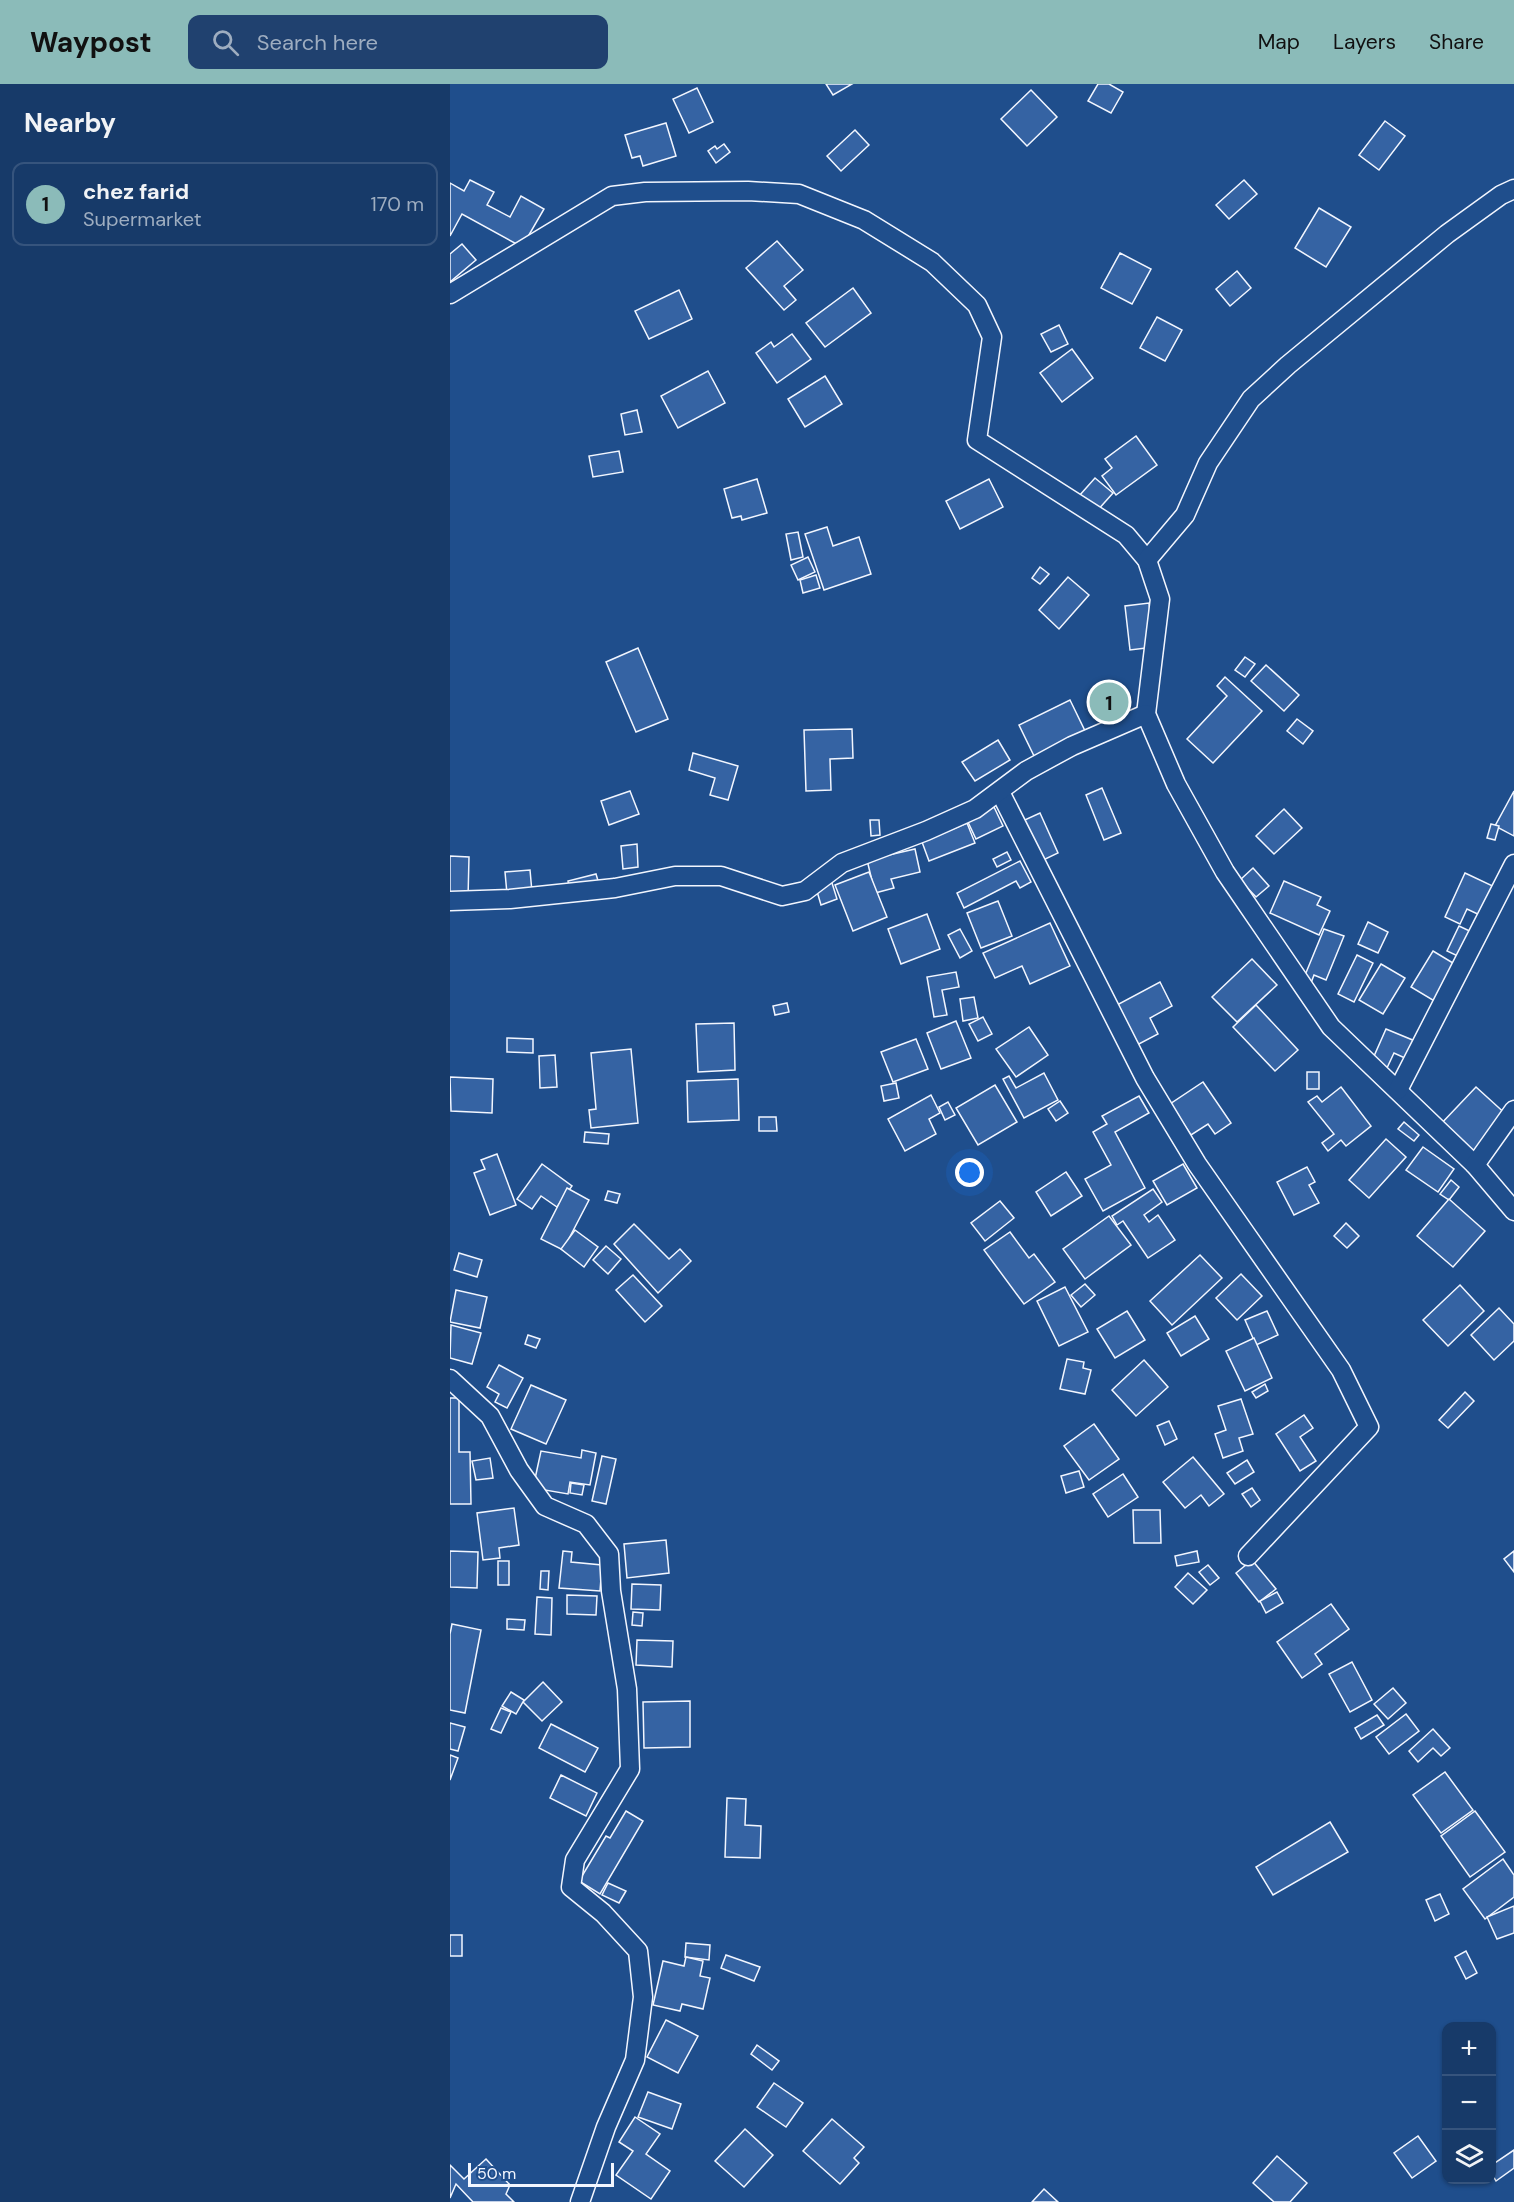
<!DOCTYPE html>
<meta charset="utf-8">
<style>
:root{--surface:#173a69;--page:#20416f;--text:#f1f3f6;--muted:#9eadc0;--line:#36547d;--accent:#8bbbb9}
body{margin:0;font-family:"DM Sans",sans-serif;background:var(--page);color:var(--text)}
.controls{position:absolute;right:18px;bottom:18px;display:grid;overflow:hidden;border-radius:12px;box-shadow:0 2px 4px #0004}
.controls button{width:54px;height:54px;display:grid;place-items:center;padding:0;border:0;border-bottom:2px solid var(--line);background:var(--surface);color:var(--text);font:30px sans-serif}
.scale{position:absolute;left:18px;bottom:15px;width:146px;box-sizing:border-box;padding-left:6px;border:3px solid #f2f6ff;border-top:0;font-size:16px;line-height:21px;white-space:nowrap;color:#f2f6ff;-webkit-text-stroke:4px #1f4e8c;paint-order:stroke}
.you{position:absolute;left:520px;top:1089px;width:21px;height:21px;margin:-15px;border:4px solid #fff;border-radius:50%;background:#1a73e8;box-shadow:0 0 0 9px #1a73e833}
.badge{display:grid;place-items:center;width:39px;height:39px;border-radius:50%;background:var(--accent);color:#111;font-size:20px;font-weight:700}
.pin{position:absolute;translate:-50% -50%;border:3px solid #fff;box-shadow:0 2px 6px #0006}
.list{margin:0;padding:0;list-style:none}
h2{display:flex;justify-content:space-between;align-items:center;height:78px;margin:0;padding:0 24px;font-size:26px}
h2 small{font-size:20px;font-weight:400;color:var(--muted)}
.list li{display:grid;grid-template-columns:39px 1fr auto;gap:18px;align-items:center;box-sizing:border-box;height:84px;margin:0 12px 12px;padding:0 12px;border:2px solid var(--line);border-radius:12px}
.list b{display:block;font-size:22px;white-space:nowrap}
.list p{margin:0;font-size:20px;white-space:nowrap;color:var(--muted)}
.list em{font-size:20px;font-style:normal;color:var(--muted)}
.icon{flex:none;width:33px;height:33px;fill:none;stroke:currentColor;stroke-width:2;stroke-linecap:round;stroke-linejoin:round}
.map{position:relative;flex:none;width:1064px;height:2118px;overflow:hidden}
header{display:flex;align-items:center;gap:36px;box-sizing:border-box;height:84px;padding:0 30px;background:var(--accent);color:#111}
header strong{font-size:28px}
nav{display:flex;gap:33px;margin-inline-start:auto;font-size:21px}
.search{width:420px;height:54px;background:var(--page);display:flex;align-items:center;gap:15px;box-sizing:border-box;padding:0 21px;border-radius:12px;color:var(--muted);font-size:22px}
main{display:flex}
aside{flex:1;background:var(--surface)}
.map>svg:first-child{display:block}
.building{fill:#3563a3;stroke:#f2f6ff;stroke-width:1.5}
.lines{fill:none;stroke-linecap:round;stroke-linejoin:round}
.minor-casing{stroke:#f2f6ff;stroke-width:21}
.minor{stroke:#1f4e8c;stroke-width:18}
</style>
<header>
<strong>Waypost</strong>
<div class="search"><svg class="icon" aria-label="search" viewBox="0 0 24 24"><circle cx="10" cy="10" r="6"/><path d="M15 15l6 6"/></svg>Search here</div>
<nav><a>Map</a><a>Layers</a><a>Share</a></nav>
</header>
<main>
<aside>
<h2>Nearby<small></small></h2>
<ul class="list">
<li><span class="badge">1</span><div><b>chez farid</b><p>Supermarket</p></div><em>170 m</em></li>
</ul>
</aside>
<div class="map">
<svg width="1064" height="2118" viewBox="0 0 1064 2118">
<rect width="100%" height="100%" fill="#1f4e8c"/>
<g class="building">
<polygon points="376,0 402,0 383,11"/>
<polygon points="648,0 659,0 673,8 661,29 638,17"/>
<polygon points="247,4 263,38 239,49 223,15"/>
<polygon points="581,6 607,33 577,62 551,35"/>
<polygon points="935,37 955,52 929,86 909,71"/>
<polygon points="216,39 226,72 193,82 190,72 182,74 175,51"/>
<polygon points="405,46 419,61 391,87 377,72"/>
<polygon points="274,60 280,68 266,79 258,67 265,62 267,65"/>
<polygon points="20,96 44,108 37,121 60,133 71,112 94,125 72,163 12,130 0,152 0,99 14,107"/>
<polygon points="794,96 807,110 779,135 766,121"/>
<polygon points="869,124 901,143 876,183 845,164"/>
<polygon points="327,157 353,186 334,202 346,216 334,226 296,184"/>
<polygon points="12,160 26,176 0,198 0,170"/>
<polygon points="670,169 701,185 682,220 651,204"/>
<polygon points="787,187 801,204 780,222 766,205"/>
<polygon points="403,204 421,229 375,263 356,239"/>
<polygon points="229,206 242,235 199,255 185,227"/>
<polygon points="707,233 732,246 715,277 690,264"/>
<polygon points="609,241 618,260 601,268 591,250"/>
<polygon points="342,250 361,275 327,299 306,269 321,258 324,263"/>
<polygon points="622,265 643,294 612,318 590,289"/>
<polygon points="258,287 275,319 228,344 211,312"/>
<polygon points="375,292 392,320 355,343 338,315"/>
<polygon points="187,326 192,348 175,351 171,330"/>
<polygon points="686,352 707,381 666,411 652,392 662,384 655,375"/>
<polygon points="169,367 173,388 143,393 139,372"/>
<polygon points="645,394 663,409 646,428 629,412"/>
<polygon points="307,395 317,429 292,436 291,432 282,434 274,405"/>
<polygon points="539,395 553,423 510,445 496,417"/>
<polygon points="377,443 383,462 409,453 421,490 374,506 355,450"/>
<polygon points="348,448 353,473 341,476 336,450"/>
<polygon points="358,473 365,488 348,496 341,481"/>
<polygon points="590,483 599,490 590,500 582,494"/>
<polygon points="366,491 370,504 353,509 350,496"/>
<polygon points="618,493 639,511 609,545 589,526"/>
<polygon points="699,519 704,563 680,566 675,522"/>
<polygon points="188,564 218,635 186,648 156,578"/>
<polygon points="795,573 805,580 795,593 785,586"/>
<polygon points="816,581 849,611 834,627 801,597"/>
<polygon points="775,593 812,627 763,679 737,655 777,612 767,602"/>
<polygon points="620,616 637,651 586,676 569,641"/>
<polygon points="847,635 863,647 853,660 837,647"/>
<polygon points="402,645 403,674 380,675 381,706 356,707 354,646"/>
<polygon points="548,656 560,676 525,697 512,678"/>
<polygon points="243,669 288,682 278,716 260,711 265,694 239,686"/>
<polygon points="652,704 671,749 654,756 636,711"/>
<polygon points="180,707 189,730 159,741 151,717"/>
<polygon points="1064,707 1064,752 1045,742"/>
<polygon points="544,723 553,742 526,755 517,736"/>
<polygon points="834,725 852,744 824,770 806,752"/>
<polygon points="590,729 608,769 587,779 568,739"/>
<polygon points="420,736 429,736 430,751 421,752"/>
<polygon points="517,739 525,759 479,777 472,758"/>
<polygon points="1041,740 1049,742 1045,756 1037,754"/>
<polygon points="187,760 188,783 173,785 171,762"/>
<polygon points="465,765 470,788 441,795 444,804 425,809 417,776"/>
<polygon points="557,768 561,776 547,783 543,775"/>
<polygon points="0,772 19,773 18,815 0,815"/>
<polygon points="570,777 581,798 570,804 566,797 514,824 507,809"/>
<polygon points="803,784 819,802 806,813 790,796"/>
<polygon points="80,786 82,808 57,810 55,788"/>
<polygon points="419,788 437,833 403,847 385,801"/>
<polygon points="1015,789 1047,804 1034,833 1017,825 1010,840 995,833"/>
<polygon points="146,790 149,800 120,807 118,797"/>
<polygon points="834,797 871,813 867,821 880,827 869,851 820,829"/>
<polygon points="382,799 387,815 371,821 366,804"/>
<polygon points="548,817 562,852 531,864 517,829"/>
<polygon points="477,830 490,865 451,880 438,845"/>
<polygon points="918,838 938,848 928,869 908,860"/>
<polygon points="600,839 620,882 580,900 572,882 545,894 533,869"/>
<polygon points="1009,842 1024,849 1012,874 997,867"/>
<polygon points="510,845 522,867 510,874 498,851"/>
<polygon points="874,845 894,852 876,896 864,891 861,899 853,896"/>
<polygon points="983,867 1008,882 986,918 961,903"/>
<polygon points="907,871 923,879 904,918 888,910"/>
<polygon points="802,875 827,901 787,938 762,913"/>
<polygon points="931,880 955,894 933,930 909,916"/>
<polygon points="506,888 509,903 492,906 497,931 484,933 477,893"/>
<polygon points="710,898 722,922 700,934 708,950 687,961 665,922"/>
<polygon points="524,913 528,934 513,937 510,915"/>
<polygon points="337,919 339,928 325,931 323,922"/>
<polygon points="806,921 848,966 825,987 783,943"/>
<polygon points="533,933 542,950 528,957 519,940"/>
<polygon points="506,937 521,974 491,985 477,949"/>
<polygon points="284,939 285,986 248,988 246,940"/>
<polygon points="579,943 598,971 566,993 546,965"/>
<polygon points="936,945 965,957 957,975 944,969 936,986 921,979"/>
<polygon points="57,954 83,955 83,969 57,968"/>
<polygon points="466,955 478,985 443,998 431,968"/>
<polygon points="181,965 188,1039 141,1044 139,1026 146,1025 141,969"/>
<polygon points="105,971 107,1003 90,1004 89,972"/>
<rect x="857" y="988" width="12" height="17"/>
<polygon points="594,989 608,1016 574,1034 553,995 559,992 566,1004"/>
<polygon points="0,993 43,995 42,1029 1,1027"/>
<polygon points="288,995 289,1036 238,1038 237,997"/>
<polygon points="753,998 781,1039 765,1050 758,1040 741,1051 720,1020"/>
<polygon points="446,999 449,1014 434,1017 431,1002"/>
<polygon points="545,1001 567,1038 528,1061 506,1024"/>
<polygon points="891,1003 921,1042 896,1062 891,1056 878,1067 872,1059 884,1050 858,1018 867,1012 872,1018"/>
<polygon points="1026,1003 1059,1033 1021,1073 989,1042"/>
<polygon points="481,1011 490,1029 479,1035 486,1050 455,1067 438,1035"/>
<polygon points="689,1012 699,1029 665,1048 695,1104 653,1127 635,1095 661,1081 643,1048 657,1040 652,1032"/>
<polygon points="610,1017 618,1029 606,1037 598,1025"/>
<polygon points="498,1018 505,1031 495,1036 489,1023"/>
<polygon points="309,1033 326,1033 327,1047 309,1047"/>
<polygon points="954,1038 969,1051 964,1057 948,1045"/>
<polygon points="135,1048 159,1050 158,1060 134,1058"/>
<polygon points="936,1055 956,1073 919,1114 899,1096"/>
<polygon points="973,1063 1004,1085 988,1108 956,1086"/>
<polygon points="47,1070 66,1121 40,1131 24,1089 35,1085 31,1076"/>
<polygon points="92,1080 122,1102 107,1123 91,1112 82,1125 67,1115"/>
<polygon points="733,1080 747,1104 717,1121 703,1097"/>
<polygon points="857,1083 865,1098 859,1101 869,1119 844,1131 827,1098"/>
<polygon points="616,1088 632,1112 601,1132 586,1108"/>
<polygon points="1001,1096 1009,1103 999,1116 990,1110"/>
<polygon points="117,1104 139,1116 113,1166 91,1155"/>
<polygon points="703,1105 712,1118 694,1131 699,1138 708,1131 725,1156 698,1174 673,1137 667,1141 662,1132"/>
<polygon points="158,1107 170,1110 167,1119 155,1116"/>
<polygon points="999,1115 1035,1147 1003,1183 967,1152"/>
<polygon points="550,1117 564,1134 535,1157 521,1139"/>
<polygon points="659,1132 681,1161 635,1195 613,1165"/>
<polygon points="896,1139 909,1152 897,1164 884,1152"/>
<polygon points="184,1140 219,1175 230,1165 241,1177 208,1209 164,1160"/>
<polygon points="125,1146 148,1163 134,1183 111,1165"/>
<polygon points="560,1148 579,1174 584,1170 605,1198 574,1220 534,1166"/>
<polygon points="156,1162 171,1175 158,1190 143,1176"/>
<polygon points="9,1169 32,1176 27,1193 4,1186"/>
<polygon points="750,1171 772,1194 722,1241 700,1217"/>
<polygon points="791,1190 812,1212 787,1236 766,1214"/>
<polygon points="183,1191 212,1222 195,1238 166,1206"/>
<polygon points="635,1200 645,1211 631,1223 621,1211"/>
<polygon points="1010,1201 1034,1227 998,1262 973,1236"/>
<polygon points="615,1203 638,1248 609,1262 587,1217"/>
<polygon points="6,1206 37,1213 30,1244 0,1238"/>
<polygon points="1049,1224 1064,1240 1064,1257 1044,1276 1021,1251"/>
<polygon points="677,1227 695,1256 665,1274 647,1245"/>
<polygon points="817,1227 828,1251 806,1261 795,1236"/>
<polygon points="745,1232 759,1255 731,1272 717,1249"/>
<polygon points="1,1241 31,1249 22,1280 0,1274"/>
<polygon points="78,1251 90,1255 86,1264 75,1260"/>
<polygon points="804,1254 822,1294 795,1307 776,1267"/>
<polygon points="617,1275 634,1278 633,1284 641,1286 635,1310 610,1305"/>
<polygon points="694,1276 718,1303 686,1332 662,1306"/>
<polygon points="49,1281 73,1294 57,1324 45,1318 49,1310 37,1303"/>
<polygon points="815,1300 818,1307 806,1314 802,1308"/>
<polygon points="81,1301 116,1316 96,1360 61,1345"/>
<polygon points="1015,1308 1024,1317 998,1344 989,1336"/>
<polygon points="0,1314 9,1314 9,1368 20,1368 21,1420 0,1420"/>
<polygon points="791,1315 803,1350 789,1354 793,1367 773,1374 765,1350 776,1346 768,1322"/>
<polygon points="854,1331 863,1344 850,1353 866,1377 850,1387 826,1350"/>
<polygon points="719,1337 727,1355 715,1361 707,1342"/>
<polygon points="644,1340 669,1375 639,1396 614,1362"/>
<polygon points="132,1366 146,1369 140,1401 120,1398 118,1410 83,1404 91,1367 131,1374"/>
<polygon points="152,1372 166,1375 156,1420 142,1417"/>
<polygon points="743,1373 774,1410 759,1422 751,1411 735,1424 713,1398"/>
<polygon points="40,1374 43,1394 26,1396 22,1377"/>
<polygon points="797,1376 804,1388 785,1400 777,1389"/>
<polygon points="629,1387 634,1403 616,1409 611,1392"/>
<polygon points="673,1390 688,1413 658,1433 643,1410"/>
<polygon points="121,1399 134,1401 132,1411 120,1409"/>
<polygon points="802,1404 810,1416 801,1423 792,1410"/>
<polygon points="64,1424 69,1461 49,1464 50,1474 33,1476 27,1429"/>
<polygon points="683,1426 710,1426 711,1459 684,1459"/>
<polygon points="216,1456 219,1489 177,1494 174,1460"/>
<polygon points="0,1467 28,1468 27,1504 0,1503"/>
<polygon points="113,1467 122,1468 121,1478 152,1481 150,1507 109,1504"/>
<polygon points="747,1467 749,1478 727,1482 725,1472"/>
<polygon points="1064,1467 1064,1488 1054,1475"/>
<polygon points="802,1476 826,1505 809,1518 786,1489"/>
<rect x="48" y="1477" width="11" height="24"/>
<polygon points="758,1481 769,1494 760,1501 749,1488"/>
<polygon points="91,1487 99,1487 98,1506 90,1505"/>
<polygon points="738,1489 757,1506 743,1520 725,1503"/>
<polygon points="182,1500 211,1501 210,1526 181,1525"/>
<polygon points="827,1508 833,1519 816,1529 810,1517"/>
<polygon points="117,1511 147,1512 146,1531 117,1530"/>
<polygon points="87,1513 102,1514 101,1551 85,1550"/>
<polygon points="881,1520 899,1545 865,1570 872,1580 852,1594 827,1558"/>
<polygon points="183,1528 193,1529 192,1542 182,1541"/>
<polygon points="57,1535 75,1536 74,1546 57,1545"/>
<polygon points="2,1540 31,1546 15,1629 0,1626 0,1550"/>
<polygon points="187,1556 223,1557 222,1583 186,1581"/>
<polygon points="902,1578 922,1616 900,1628 879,1590"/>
<polygon points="93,1598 112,1618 92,1637 73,1618"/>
<polygon points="943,1604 956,1619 938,1635 924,1620"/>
<polygon points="61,1608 74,1616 66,1630 52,1622"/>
<polygon points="240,1617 240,1663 194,1664 193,1618"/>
<polygon points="51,1624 61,1628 51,1649 41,1645"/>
<polygon points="956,1630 969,1647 939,1670 926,1653"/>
<polygon points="927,1631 934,1641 911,1655 905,1644"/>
<polygon points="0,1639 15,1643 8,1667 0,1665"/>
<polygon points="101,1640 148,1664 135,1688 89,1664"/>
<polygon points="983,1645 1000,1664 991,1672 983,1664 968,1678 959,1667"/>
<polygon points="0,1671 8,1674 0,1696"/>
<polygon points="995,1688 1023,1726 991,1749 963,1711"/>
<polygon points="111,1691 147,1709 136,1732 100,1714"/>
<polygon points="277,1714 296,1715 295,1741 311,1742 310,1774 275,1773"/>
<polygon points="176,1727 193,1737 150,1810 129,1797 156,1752 160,1754"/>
<polygon points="1025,1727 1055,1768 1020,1793 991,1752"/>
<polygon points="880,1738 898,1768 823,1811 806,1783"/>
<polygon points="1053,1775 1064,1791 1064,1813 1035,1835 1013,1805"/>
<polygon points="158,1799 176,1807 169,1819 152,1811"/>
<polygon points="990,1810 999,1830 985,1837 976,1816"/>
<polygon points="1064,1822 1064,1849 1047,1855 1037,1833"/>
<rect x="0" y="1851" width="12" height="21"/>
<polygon points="236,1859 260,1861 259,1876 235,1873"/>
<polygon points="1016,1867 1027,1889 1016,1895 1005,1873"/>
<polygon points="276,1871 310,1883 304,1897 271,1884"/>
<polygon points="236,1873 253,1877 250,1892 260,1894 253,1925 232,1920 230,1927 203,1921 213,1877 234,1882"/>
<polygon points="216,1936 248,1952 228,1989 197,1973"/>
<polygon points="307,1961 329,1977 322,1986 301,1970"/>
<polygon points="324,1999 353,2019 336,2043 307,2023"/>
<polygon points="198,2008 231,2020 222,2045 188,2033"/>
<polygon points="185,2033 210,2050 196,2070 220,2087 201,2115 166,2091 183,2067 169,2058"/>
<polygon points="382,2035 414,2063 404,2074 409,2079 390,2100 353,2067"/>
<polygon points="295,2045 323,2071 294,2103 265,2077"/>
<polygon points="968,2052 986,2077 962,2094 944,2069"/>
<polygon points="1064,2066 1064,2084 1046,2097 1042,2090 1042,2081"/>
<polygon points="827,2072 857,2099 840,2118 824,2118 803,2099"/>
<polygon points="36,2075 60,2101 56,2110 64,2118 23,2118 6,2100 0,2114 0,2081 14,2095"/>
<polygon points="594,2105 608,2118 582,2118"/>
</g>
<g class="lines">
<defs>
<g id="minor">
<polyline points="0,210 162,112 195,108 298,107 349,110 414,136 482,178 527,221 542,253 527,356 676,451 697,476 710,515 696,630 726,700 775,788 881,943 1025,1081 1064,1127"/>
<polyline points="697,476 735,431 758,379 801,315 838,281 997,150 1051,111 1064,105"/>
<polyline points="550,708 695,994 747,1080 891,1286 919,1343 798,1472"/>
<polyline points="0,817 60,815 165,804 225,792 271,792 332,812 355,807 392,779 476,747 525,725 576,687 622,662 696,630"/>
<polyline points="948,1006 1064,780"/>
<polyline points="1025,1081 1064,1026"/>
<polyline points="0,1295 40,1332 69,1386 95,1422 136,1440 159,1470 161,1507 177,1605 180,1685 125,1776 121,1803 153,1829 188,1867 193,1913 185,1976 156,2043 130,2118"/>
</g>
</defs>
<use href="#minor" class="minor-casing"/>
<use href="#minor" class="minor"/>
</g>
</svg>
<div class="controls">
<button>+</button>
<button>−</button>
<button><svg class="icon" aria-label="layers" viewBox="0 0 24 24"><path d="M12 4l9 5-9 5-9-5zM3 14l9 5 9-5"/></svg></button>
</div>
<div class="scale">50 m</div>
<div class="you"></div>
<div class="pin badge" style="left:659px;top:618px">1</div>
</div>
</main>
